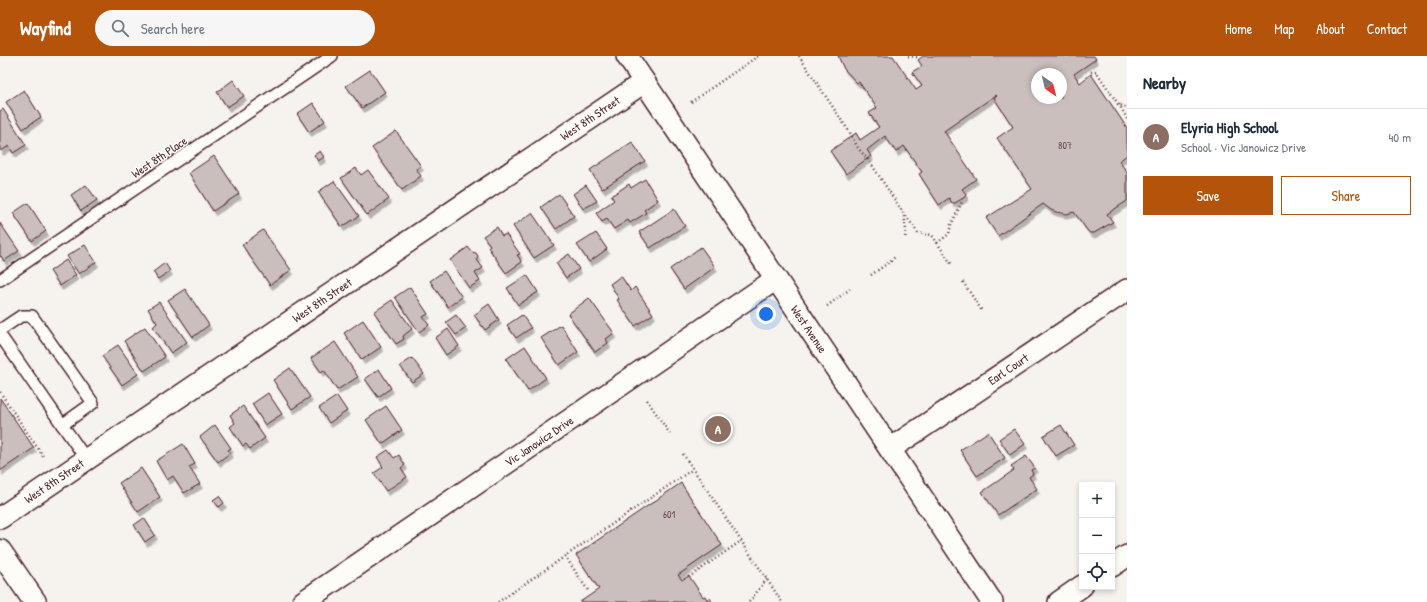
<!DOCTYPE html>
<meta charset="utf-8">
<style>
:root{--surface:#fff;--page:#f6f6f7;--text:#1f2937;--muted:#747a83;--line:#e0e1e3;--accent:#b45309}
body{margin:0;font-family:"Patrick Hand",sans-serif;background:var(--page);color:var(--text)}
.controls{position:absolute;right:12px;bottom:12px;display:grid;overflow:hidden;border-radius:0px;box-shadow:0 2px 6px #0003}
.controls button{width:36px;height:36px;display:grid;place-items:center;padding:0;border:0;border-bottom:1px solid var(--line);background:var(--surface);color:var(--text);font:20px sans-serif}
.compass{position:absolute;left:1031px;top:12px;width:36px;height:36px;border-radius:50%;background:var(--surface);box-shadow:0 2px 6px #0003;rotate:145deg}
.you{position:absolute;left:766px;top:258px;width:14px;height:14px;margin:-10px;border:3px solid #fff;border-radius:50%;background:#1a73e8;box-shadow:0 0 0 6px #1a73e833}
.badge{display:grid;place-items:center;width:26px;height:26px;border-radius:50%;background:var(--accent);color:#fff;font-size:13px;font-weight:700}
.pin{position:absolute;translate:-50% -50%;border:2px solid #fff;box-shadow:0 1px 4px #0006}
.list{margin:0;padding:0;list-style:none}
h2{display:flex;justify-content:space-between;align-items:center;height:52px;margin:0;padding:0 16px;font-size:17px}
h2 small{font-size:13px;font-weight:400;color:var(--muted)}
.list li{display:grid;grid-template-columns:26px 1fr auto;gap:12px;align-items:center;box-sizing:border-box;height:56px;padding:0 16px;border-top:1px solid var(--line)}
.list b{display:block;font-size:15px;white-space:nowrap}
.list p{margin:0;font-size:13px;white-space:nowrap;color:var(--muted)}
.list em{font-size:13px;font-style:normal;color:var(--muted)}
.actions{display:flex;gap:8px;padding:12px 16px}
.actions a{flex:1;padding:9px 0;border:1px solid var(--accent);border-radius:0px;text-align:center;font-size:14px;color:var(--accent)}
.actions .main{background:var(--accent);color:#fff}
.icon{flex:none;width:22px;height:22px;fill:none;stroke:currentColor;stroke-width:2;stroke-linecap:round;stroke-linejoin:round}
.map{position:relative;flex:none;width:1127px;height:546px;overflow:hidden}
header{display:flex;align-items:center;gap:24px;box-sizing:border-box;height:56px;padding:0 20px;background:var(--accent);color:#fff}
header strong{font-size:19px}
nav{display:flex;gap:22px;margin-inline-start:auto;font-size:14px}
.search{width:280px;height:36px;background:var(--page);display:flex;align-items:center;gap:10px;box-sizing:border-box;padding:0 14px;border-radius:22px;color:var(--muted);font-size:15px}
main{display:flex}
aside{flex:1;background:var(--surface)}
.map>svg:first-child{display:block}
.building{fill:#cbbfbe;stroke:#4a1f2b;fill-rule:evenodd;filter:url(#shadow)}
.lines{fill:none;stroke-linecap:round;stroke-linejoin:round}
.service-casing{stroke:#4a1f2b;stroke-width:14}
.minor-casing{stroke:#4a1f2b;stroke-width:24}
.secondary-casing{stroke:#4a1f2b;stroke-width:25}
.path{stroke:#4a1f2b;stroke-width:2.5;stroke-dasharray:1 3;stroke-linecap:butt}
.service{stroke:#fdfcf7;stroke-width:11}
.minor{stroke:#fdfcf7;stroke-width:21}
.secondary{stroke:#fdfcf7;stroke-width:22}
.labels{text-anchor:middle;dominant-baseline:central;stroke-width:3;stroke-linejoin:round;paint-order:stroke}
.number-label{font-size:10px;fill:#6a4750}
.street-label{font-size:12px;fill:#4a1f2b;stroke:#fdfcf7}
</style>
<header>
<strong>Wayfind</strong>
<div class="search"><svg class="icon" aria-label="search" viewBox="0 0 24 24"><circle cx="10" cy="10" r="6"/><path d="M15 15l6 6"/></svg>Search here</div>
<nav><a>Home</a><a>Map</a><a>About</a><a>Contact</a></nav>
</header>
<main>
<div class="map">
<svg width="1127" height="546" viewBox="0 0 1127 546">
<defs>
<filter id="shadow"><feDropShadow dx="2.5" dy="4.5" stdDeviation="0" flood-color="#0004"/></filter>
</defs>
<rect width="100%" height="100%" fill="#f6f3ef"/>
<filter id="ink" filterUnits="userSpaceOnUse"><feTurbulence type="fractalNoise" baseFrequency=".025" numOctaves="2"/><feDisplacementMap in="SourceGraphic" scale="8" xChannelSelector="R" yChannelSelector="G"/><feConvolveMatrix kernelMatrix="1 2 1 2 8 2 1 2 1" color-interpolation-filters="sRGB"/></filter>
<g filter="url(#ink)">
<g class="building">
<path d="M838,0H893L916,34L922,30L912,16L922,10L918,4L923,0H1094L1096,3L1074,18L1080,27L1091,18L1127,72V99L1119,105L1127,116V145L1107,158L1113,166L1094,177H1090L1087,174L1074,156L1067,158L1056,156L1051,154L1043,148L998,180L986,162L1032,133L997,82L1013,71L994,42L997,40L996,39L944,75L976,123L962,133L966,138L965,141L955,147H952L949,142L939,149L919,118L922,116L904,90L896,96L885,80L867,94L871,100L846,118L830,95L856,77L860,84L879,71L869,57L877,52L859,26L857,27L844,13ZM1037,18H1061V42H1037Z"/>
<polygon points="370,14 385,36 362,52 346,30"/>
<polygon points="233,24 244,40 227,51 217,36"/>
<polygon points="24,34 41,61 23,73 6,46"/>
<polygon points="313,47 325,65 309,76 297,58"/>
<polygon points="3,53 26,89 13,97 9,90 1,95 0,93 0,55"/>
<polygon points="396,75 421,110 416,113 421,120 402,134 372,92"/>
<polygon points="632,86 645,105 602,133 590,114"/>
<polygon points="320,95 324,101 318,105 314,99"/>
<polygon points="214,100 239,138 213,155 189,117"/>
<polygon points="356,112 361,119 368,114 389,143 367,159 341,122"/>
<polygon points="645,123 658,144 644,154 646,157 630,167 628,164 614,173 607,163 602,166 596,157 614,144 611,140 629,128 631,132"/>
<polygon points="334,125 359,160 342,171 318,136"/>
<polygon points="86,129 97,144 81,155 71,139"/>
<polygon points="586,129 597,145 583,153 573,138"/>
<polygon points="559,138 574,160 556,173 541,151"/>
<polygon points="28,147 46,175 32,185 13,157"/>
<polygon points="674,153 685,170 650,192 639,176"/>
<polygon points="532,157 554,189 534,202 513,170"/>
<polygon points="0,167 19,195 4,205 1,200 0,201"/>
<polygon points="497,171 502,180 506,178 520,198 517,199 522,206 506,217 488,191 490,189 483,180"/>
<polygon points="263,174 291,214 270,229 242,189"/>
<polygon points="596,177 607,193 589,206 577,189"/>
<polygon points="85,189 96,206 79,218 67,200"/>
<polygon points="468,191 472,196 476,197 478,200 477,204 483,212 475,217 480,225 469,232 450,204"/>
<polygon points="701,191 715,211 684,233 670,213"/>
<polygon points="569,198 579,213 566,222 556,207"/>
<polygon points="66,204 76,219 60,230 50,215"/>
<polygon points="165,207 170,215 158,223 153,216"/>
<polygon points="444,215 462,241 448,251 430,225"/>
<polygon points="527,219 538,236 518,249 507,232"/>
<polygon points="621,220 631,235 635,231 653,258 635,270 617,244 619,243 610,228"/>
<polygon points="410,231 428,258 423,261 429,269 419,276 395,241"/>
<polygon points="185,233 209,269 193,281 168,244"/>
<polygon points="589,242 614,277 606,283 608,287 595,296 568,258"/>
<polygon points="392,244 412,273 403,280 404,283 396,288 374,256"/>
<polygon points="159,246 187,286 171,297 153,271 157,267 148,253"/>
<polygon points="489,248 499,264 485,274 474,259"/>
<polygon points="456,259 466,272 456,279 446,266"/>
<polygon points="522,259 531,272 516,282 507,269"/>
<polygon points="363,264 381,291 362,304 344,277"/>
<polygon points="561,269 578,296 559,309 541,282"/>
<polygon points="145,271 165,301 144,315 124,285"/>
<polygon points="448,273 459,290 446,299 435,282"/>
<polygon points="335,286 358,321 337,334 324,314 321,316 311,302"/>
<polygon points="118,289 138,318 122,329 102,300"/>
<polygon points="525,290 546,322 528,335 506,303"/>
<polygon points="412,302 424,318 412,326 400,310"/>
<polygon points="290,312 310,341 292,353 273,324"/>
<polygon points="379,313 391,332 378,341 365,323"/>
<polygon points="268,337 282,358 265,369 252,348"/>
<polygon points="337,340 347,355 329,367 319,352"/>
<polygon points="0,342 34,392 0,415"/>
<polygon points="243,350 265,382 250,393 246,388 243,390 230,371 235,367 230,359"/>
<polygon points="386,350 402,374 382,388 366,364"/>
<polygon points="215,369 231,392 228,394 230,397 218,406 200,381"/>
<polygon points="1061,369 1074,389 1056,400 1043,380"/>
<polygon points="1014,373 1025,388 1010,399 999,383"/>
<polygon points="988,376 1005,402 977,420 960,394"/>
<polygon points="183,388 195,408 189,411 200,428 184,437 173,420 167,424 156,405"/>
<polygon points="388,394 394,402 399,399 405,409 401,412 407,421 386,435 374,417 383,411 377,401"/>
<polygon points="1026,400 1035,412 1031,414 1033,418 1029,421 1037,433 998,459 982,436 1014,414 1011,410"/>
<polygon points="141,412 160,441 138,456 119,427"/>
<polygon points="681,427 722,489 678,519 682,524 689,520 703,541 705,540 707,544 710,542 712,546 580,546 599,533 576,499"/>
<polygon points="219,440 224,447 219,451 213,444"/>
<polygon points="144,462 155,479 145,486 134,469"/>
</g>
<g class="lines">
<defs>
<g id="service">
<polyline points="0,224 332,0"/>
<polyline points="0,274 21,260 32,260 93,347 62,369"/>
<polyline points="0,279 86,403"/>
</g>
<g id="minor">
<polyline points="627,0 992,546"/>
<polyline points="890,393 1127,234"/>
<polyline points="0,462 644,26"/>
<polyline points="1112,510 1127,500"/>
<polyline points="303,546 776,223"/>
<polyline points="1059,546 1082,530"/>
</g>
<polyline id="secondary" points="0,495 35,546"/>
</defs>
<use href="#service" class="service-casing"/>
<use href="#minor" class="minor-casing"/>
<use href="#secondary" class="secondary-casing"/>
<g class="path">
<polyline points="799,0 850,77 858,92 870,106 904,158 906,174 905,183"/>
<polyline points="908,0 917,1 919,0"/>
<polyline points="1091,16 1096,15 1118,48 1124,51 1127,51"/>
<polyline points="691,46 758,0"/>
<polyline points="1119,48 1127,63"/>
<polyline points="906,160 918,177 932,179 952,209"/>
<polyline points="937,187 949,178 951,169 962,146"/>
<polyline points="871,219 891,205 896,200"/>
<polyline points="963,226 982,255"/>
<polyline points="827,250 850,233"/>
<polyline points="0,336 43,400"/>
<polyline points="647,344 670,378"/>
<polyline points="683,398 782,546"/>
<polyline points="565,500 589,536"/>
<polyline points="692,519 741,485"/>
<polyline points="498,546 693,413"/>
<polyline points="749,546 767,523"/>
</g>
<use href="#service" class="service"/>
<use href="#minor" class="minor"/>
<use href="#secondary" class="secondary"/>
</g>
</g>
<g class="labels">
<g class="number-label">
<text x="1065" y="89">807</text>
<text x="669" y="458">601</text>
</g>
<g class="street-label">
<text transform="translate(590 62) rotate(-34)">West 8th Street</text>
<text transform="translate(159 101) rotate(-34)">West 8th Place</text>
<text transform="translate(322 244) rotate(-34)">West 8th Street</text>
<text transform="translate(809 273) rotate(56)">West Avenue</text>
<text transform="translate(1008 313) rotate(-34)">Earl Court</text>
<text transform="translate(539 385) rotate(-34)">Vic Janowicz Drive</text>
<text transform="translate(54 425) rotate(-34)">West 8th Street</text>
</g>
</g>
</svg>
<div class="controls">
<button>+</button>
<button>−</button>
<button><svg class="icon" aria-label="locate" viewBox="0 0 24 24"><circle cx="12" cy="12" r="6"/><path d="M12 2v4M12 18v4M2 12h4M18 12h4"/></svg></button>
</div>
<svg class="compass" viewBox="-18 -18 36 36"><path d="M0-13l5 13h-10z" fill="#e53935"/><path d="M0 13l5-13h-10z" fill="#747a83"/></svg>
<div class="you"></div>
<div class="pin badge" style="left:718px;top:373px;background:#8d6e63">A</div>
</div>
<aside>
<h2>Nearby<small></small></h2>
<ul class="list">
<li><span class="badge" style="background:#8d6e63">A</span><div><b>Elyria High School</b><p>School · Vic Janowicz Drive</p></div><em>40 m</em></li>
</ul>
<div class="actions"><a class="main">Save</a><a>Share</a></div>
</aside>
</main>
